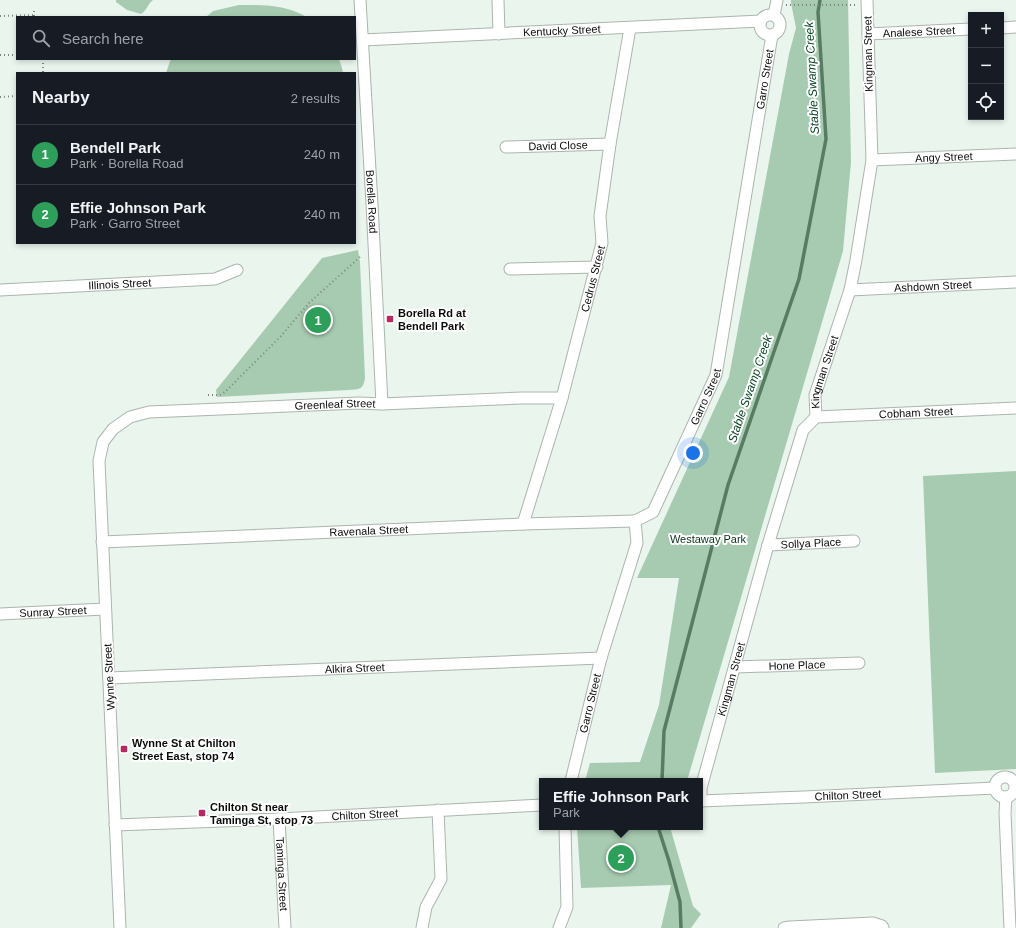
<!DOCTYPE html>
<meta charset="utf-8">
<style>
:root{--surface:#171b24;--page:#20242c;--text:#f1f3f6;--muted:#9ea1a6;--line:#363941;--accent:#ea580c}
body{margin:0;font-family:Arial,sans-serif;background:var(--page);color:var(--text)}
.controls{position:absolute;right:12px;top:12px;display:grid;overflow:hidden;border-radius:0px;box-shadow:0 2px 6px #0003}
.controls button{width:36px;height:36px;display:grid;place-items:center;padding:0;border:0;border-bottom:1px solid var(--line);background:var(--surface);color:var(--text);font:20px sans-serif}
.you{position:absolute;left:693px;top:453px;width:14px;height:14px;margin:-10px;border:3px solid #fff;border-radius:50%;background:#1a73e8;box-shadow:0 0 0 6px #1a73e833}
.badge{display:grid;place-items:center;width:26px;height:26px;border-radius:50%;background:var(--accent);color:#fff;font-size:13px;font-weight:700}
.pin{position:absolute;translate:-50% -50%;border:2px solid #fff;box-shadow:0 1px 4px #0006}
.popup{position:absolute;left:539px;top:778px;width:164px;height:52px;box-sizing:border-box;display:grid;place-content:center;border-radius:0px;background:var(--surface);filter:drop-shadow(0 1px 3px #0005);font-size:13px;white-space:nowrap;color:var(--muted)}
.popup b{font-size:15px;color:var(--text)}
.popup::after{content:'';position:absolute;left:50%;top:100%;margin-left:-8px;border:8px solid transparent;border-top-color:var(--surface)}
.list{margin:0;padding:0;list-style:none}
h2{display:flex;justify-content:space-between;align-items:center;height:52px;margin:0;padding:0 16px;font-size:17px}
h2 small{font-size:13px;font-weight:400;color:var(--muted)}
.list li{display:grid;grid-template-columns:26px 1fr auto;gap:12px;align-items:center;box-sizing:border-box;height:60px;padding:0 16px;border-top:1px solid var(--line)}
.list b{display:block;font-size:15px;white-space:nowrap}
.list p{margin:0;font-size:13px;white-space:nowrap;color:var(--muted)}
.list em{font-size:13px;font-style:normal;color:var(--muted)}
.icon{flex:none;width:22px;height:22px;fill:none;stroke:currentColor;stroke-width:2;stroke-linecap:round;stroke-linejoin:round}
.map{position:relative;flex:none;width:1016px;height:928px;overflow:hidden}
.search{position:absolute;background:var(--surface);box-shadow:0 2px 6px #0003;left:16px;top:16px;width:340px;height:44px;display:flex;align-items:center;gap:10px;box-sizing:border-box;padding:0 14px;border-radius:0px;color:var(--muted);font-size:15px}
.panel{position:absolute;background:var(--surface);box-shadow:0 2px 6px #0003;left:16px;top:72px;width:340px;height:172px;border-radius:0px}
.map>svg:first-child{display:block}
.green{fill:#a7cbb0}
.lines{fill:none;stroke-linecap:round;stroke-linejoin:round}
.stream{stroke:#577c61;stroke-width:3.5}
.minor-casing{stroke:#abb5ad;stroke-width:13}
.path{stroke:#7d857f;stroke-width:2;stroke-dasharray:1 3;stroke-linecap:butt}
.minor{stroke:#fff;stroke-width:11}
.poi-dot{fill:#b72a61;stroke:#fff;stroke-width:1.5}
.labels{text-anchor:middle;dominant-baseline:central;stroke-width:4;stroke-linejoin:round;paint-order:stroke}
.street-label{font-size:11px;fill:#090d0a;stroke:#fff}
.poi-label{font-size:11px;font-weight:bold;fill:#090d0a;stroke:#fff;text-anchor:start}
.park-label{font-size:11px;fill:#0a331a;stroke:#fff}
.water-label{font-size:12px;font-style:italic;fill:#064522;stroke:#fff}
</style>
<div class="map">
<svg width="1016" height="928" viewBox="0 0 1016 928">
<rect width="100%" height="100%" fill="#eaf6ed"/>
<g class="green">
<path d="M116,0H153C147,5 148,9 141,14L127,10L116,2Z"/>
<polygon points="791,0 848,0 851,162 843,251 687,781 585,781 590,763 640,762 659,705 679,578 637,578 729,377 789,54 796,28 791,3"/>
<path d="M239,5C265,5 283,4 307,17H206L213,11Z"/>
<polygon points="171,59 339,59 342,68 343,73 166,73 169,64"/>
<path d="M358,250L360,262L365,378C363,390 360,389 348,390L217,397L216,390L322,258Z"/>
<polygon points="1016,471 1016,769 935,773 923,476"/>
<polygon points="577,827 670,827 693,906 701,914 691,928 661,928 671,885 581,888"/>
</g>
<g class="lines">
<g class="stream">
<polyline points="662,781 664,731 728,485 799,279 826,139 818,12 820,0"/>
<polyline points="659,827 659,830 669,861 680,902 681,928"/>
</g>
<defs>
<g id="minor">
<path id="s1" d="M360,0L372,204L382,404"/>
<polyline points="498,0 499,34"/>
<circle cx="770" cy="25" r="10"/>
<polyline points="774,15 777,0"/>
<polyline points="1001,28 1016,27"/>
<path id="s2" d="M868,34L971,29"/>
<path id="s3" d="M363,40L761,21"/>
<path id="s4" d="M506,147L610,144"/>
<path id="s5" d="M872,160L1016,154"/>
<polyline points="510,269 597,267"/>
<path id="s6" d="M0,290L215,279L237,270"/>
<path id="s7" d="M850,290L1016,282"/>
<path id="s8" d="M816,417L1016,408"/>
<path id="s9" d="M523,524L562,398L602,243L600,216L610,144L630,28"/>
<path id="s10" d="M102,542L523,524L635,521"/>
<path id="s11" d="M768,545L854,541"/>
<path id="s12" d="M0,614L105,609"/>
<path id="s13" d="M735,667L859,663"/>
<path id="s14" d="M109,678L601,658"/>
<circle cx="1005" cy="787" r="10"/>
<path id="s15" d="M571,781L601,658L637,543L635,521L653,512L716,375L772,35"/>
<polyline points="1006,797 1005,813 1010,928"/>
<path id="s16" d="M700,801L804,797L995,788"/>
<path id="s17" d="M701,801V788L768,545L803,430L816,417L815,395L850,290L856,260L872,160L867,0"/>
<path id="s18" d="M279,819L285,928"/>
<path id="s19" d="M115,825L279,819L542,805"/>
<path id="s20" d="M120,928L99,461L103,442L113,429L130,417L149,412L359,403L382,404L522,398H562"/>
<polyline points="422,928 426,907 441,879 438,810"/>
<polyline points="559,928 567,907 565,827"/>
<polyline points="784,928 790,927 873,923 882,926 883,928"/>
</g>
</defs>
<use href="#minor" class="minor-casing"/>
<g class="path">
<polyline points="786,5 856,5"/>
<polyline points="34,11 34,17"/>
<polyline points="0,16 34,15"/>
<polyline points="0,55 17,55"/>
<polyline points="43,59 43,73"/>
<polyline points="0,97 17,96"/>
<polyline points="208,395 220,395 225,392 281,336 309,303 361,256"/>
</g>
<use href="#minor" class="minor"/>
</g>
<g class="poi-dot">
<rect x="386" y="315" width="8" height="8" rx="2"/>
<rect x="120" y="745" width="8" height="8" rx="2"/>
<rect x="198" y="809" width="8" height="8" rx="2"/>
</g>
<g class="labels">
<g class="street-label">
<text stroke="none"><textPath href="#s3" startOffset="199">Kentucky Street</textPath></text>
<text stroke="none"><textPath href="#s2" startOffset="51">Analese Street</textPath></text>
<text transform="translate(868 54) rotate(-91)">Kingman Street</text>
<text stroke="none"><textPath href="#s15" startOffset="740">Garro Street</textPath></text>
<text stroke="none"><textPath href="#s4" startOffset="52">David Close</textPath></text>
<text stroke="none"><textPath href="#s5" startOffset="72">Angy Street</textPath></text>
<text stroke="none"><textPath href="#s1" startOffset="202">Borella Road</textPath></text>
<text stroke="none"><textPath href="#s9" startOffset="255">Cedrus Street</textPath></text>
<text stroke="none"><textPath href="#s6" startOffset="120">Illinois Street</textPath></text>
<text stroke="none"><textPath href="#s7" startOffset="83">Ashdown Street</textPath></text>
<text stroke="none"><textPath href="#s17" startOffset="450">Kingman Street</textPath></text>
<text stroke="none"><textPath href="#s15" startOffset="416">Garro Street</textPath></text>
<text stroke="none"><textPath href="#s20" startOffset="730">Greenleaf Street</textPath></text>
<text stroke="none"><textPath href="#s8" startOffset="100">Cobham Street</textPath></text>
<text stroke="none"><textPath href="#s10" startOffset="267">Ravenala Street</textPath></text>
<text stroke="none"><textPath href="#s11" startOffset="43">Sollya Place</textPath></text>
<text stroke="none"><textPath href="#s12" startOffset="53">Sunray Street</textPath></text>
<text stroke="none"><textPath href="#s13" startOffset="62">Hone Place</textPath></text>
<text stroke="none"><textPath href="#s14" startOffset="246">Alkira Street</textPath></text>
<text transform="translate(109 677) rotate(-93)">Wynne Street</text>
<text stroke="none"><textPath href="#s17" startOffset="126">Kingman Street</textPath></text>
<text stroke="none"><textPath href="#s15" startOffset="80">Garro Street</textPath></text>
<text stroke="none"><textPath href="#s16" startOffset="148">Chilton Street</textPath></text>
<text stroke="none"><textPath href="#s19" startOffset="250">Chilton Street</textPath></text>
<text stroke="none"><textPath href="#s18" startOffset="55">Taminga Street</textPath></text>
</g>
<g class="poi-label">
<text x="398" y="313">Borella Rd at<tspan x="398" dy="13">Bendell Park</tspan></text>
<text x="132" y="743">Wynne St at Chilton<tspan x="132" dy="13">Street East, stop 74</tspan></text>
<text x="210" y="807">Chilton St near<tspan x="210" dy="13">Taminga St, stop 73</tspan></text>
</g>
<g class="park-label">
<text x="708" y="539">Westaway Park</text>
</g>
<g class="water-label">
<text transform="translate(812 78) rotate(-93)">Stable Swamp Creek</text>
<text transform="translate(750 389) rotate(-71)">Stable Swamp Creek</text>
</g>
</g>
</svg>
<div class="controls">
<button>+</button>
<button>−</button>
<button><svg class="icon" aria-label="locate" viewBox="0 0 24 24"><circle cx="12" cy="12" r="6"/><path d="M12 2v4M12 18v4M2 12h4M18 12h4"/></svg></button>
</div>
<div class="you"></div>
<div class="pin badge" style="left:318px;top:320px;background:#2e9e5b">1</div>
<div class="pin badge" style="left:621px;top:858px;background:#2e9e5b">2</div>
<div class="popup"><b>Effie Johnson Park</b>Park</div>
<div class="search"><svg class="icon" aria-label="search" viewBox="0 0 24 24"><circle cx="10" cy="10" r="6"/><path d="M15 15l6 6"/></svg>Search here</div>
<section class="panel">
<h2>Nearby<small>2 results</small></h2>
<ul class="list">
<li><span class="badge" style="background:#2e9e5b">1</span><div><b>Bendell Park</b><p>Park · Borella Road</p></div><em>240 m</em></li>
<li><span class="badge" style="background:#2e9e5b">2</span><div><b>Effie Johnson Park</b><p>Park · Garro Street</p></div><em>240 m</em></li>
</ul>
</section>
</div>
